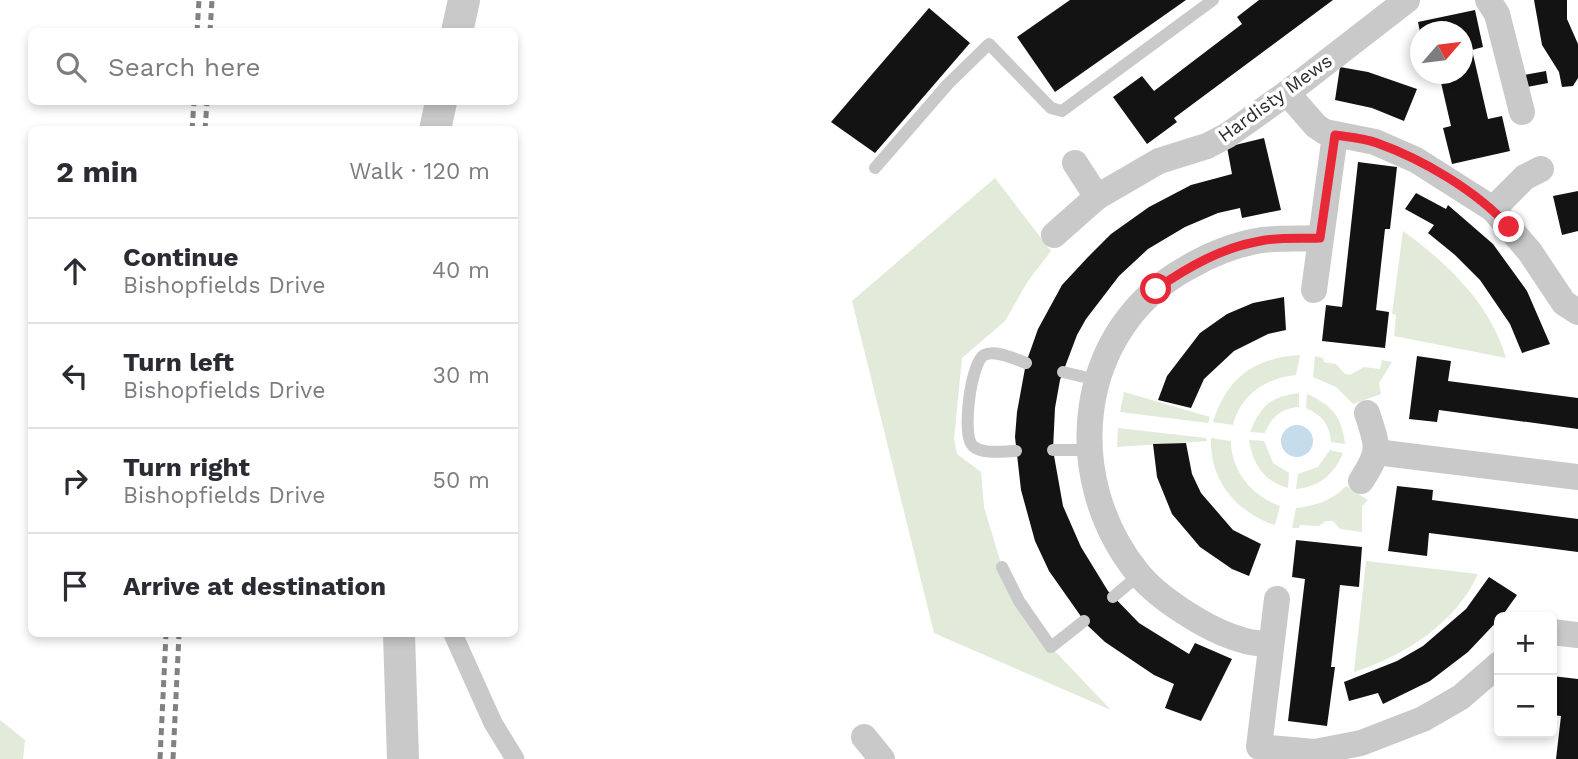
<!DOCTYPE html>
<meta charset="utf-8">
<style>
:root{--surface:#fff;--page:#f2f2f3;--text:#2b2b33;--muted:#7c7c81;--line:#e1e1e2}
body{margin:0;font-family:"Work Sans",sans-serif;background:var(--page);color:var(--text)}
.controls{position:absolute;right:21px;bottom:21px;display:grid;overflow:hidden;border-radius:10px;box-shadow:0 4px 10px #0003}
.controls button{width:63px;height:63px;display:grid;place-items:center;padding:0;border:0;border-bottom:2px solid var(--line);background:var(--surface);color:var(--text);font:35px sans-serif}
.compass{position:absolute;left:1410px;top:21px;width:63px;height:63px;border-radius:50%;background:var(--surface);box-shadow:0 4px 10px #0003;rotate:62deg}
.stop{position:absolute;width:21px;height:21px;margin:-16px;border:5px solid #e92837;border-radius:50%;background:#fff}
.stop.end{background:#e92837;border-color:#fff;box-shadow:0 2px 7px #0008}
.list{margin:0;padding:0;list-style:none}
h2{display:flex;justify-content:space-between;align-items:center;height:91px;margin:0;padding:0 28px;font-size:30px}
h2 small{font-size:23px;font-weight:400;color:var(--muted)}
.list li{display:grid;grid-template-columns:46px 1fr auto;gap:21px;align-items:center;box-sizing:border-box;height:105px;padding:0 28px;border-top:2px solid var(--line)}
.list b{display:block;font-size:26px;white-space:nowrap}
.list p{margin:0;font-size:23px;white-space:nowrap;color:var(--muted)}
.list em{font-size:23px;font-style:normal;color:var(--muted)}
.icon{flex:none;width:38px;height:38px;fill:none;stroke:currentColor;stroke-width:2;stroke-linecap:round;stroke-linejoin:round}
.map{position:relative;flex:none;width:1578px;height:759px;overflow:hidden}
.search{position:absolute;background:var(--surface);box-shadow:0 4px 10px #0003;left:28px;top:28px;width:490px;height:77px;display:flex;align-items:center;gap:18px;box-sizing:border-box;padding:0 24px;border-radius:10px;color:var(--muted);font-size:26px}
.panel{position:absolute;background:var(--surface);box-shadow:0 4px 10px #0003;left:28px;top:126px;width:490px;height:511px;border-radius:10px}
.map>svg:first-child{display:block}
.green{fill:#e2ead9}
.water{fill:#c4dceb}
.building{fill:#131313}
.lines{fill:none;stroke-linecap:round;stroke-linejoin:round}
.service{stroke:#c9c9c9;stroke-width:12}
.pedestrian{stroke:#c9c9c9;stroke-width:19}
.minor{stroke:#c9c9c9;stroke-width:26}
.tertiary{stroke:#c9c9c9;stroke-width:32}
.rail{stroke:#818181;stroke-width:5;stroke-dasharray:7 5;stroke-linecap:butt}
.route{stroke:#e92837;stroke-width:9}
.labels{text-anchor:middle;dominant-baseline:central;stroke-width:7;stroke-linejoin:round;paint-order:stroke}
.street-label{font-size:19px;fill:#2c2c2c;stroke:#fff}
</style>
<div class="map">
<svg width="1578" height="759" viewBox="0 0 1578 759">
<rect width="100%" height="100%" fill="#fff"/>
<g class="green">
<polygon points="995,178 1051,251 1028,281 1005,321 962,358 954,439 957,454 981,472 984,507 1002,567 1051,647 1111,710 934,633 852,301"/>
<path d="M1403,231C1447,263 1490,303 1506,358L1394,336L1396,315L1392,314Z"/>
<path d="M1300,355L1296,375C1266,378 1241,394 1233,425L1213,422C1227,378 1254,358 1300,355Z"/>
<polygon points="1315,356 1323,358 1324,362 1336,364 1345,374 1350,375 1364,367 1380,369 1382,360 1392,362 1379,383 1381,394 1353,404 1336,387 1313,377"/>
<polygon points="1124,392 1210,417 1208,423 1120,412"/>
<path d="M1299,393V407C1282,408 1271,417 1265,433L1250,432C1261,405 1270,397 1299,393Z"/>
<path d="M1307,394C1332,405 1342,417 1345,444L1331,442C1330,425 1322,415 1306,408Z"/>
<polygon points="1118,428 1206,438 1207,441 1117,447"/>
<path d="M1211,438L1231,441C1231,471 1252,496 1280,506L1275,525C1237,513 1209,480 1211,438Z"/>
<path d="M1249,440L1264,441L1273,463L1289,473L1288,488C1263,481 1253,464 1249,440Z"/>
<path d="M1330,450L1343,453C1334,474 1320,487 1296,489L1298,474L1318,467Z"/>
<path d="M1346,486L1368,500L1362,506V532L1340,529L1333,521H1326L1319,526L1300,525L1299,528H1292L1296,508C1315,506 1332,501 1346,486Z"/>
<path d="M1366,561L1478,574C1456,623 1404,656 1354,672Z"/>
<polygon points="0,720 25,740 23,759 0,759"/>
</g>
<circle class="water" cx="1297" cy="441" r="16"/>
<g class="building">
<polygon points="1070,0 1186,0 1055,92 1017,37"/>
<polygon points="1259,0 1333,0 1174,118 1177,122 1147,144 1113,97 1142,76 1154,91 1242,24 1237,17"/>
<polygon points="1534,0 1567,0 1567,19 1578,44 1578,78 1573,86 1562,87 1559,72 1542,45"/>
<polygon points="929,8 970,43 875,153 831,122"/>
<polygon points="1475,10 1483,47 1472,50 1488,119 1502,116 1510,151 1452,164 1443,128 1451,126 1439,74 1462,74 1462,32 1420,32 1418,22"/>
<polygon points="1340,67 1368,72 1417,89 1404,121 1372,108 1335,100"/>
<polygon points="1546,71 1548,83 1527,87 1524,75"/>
<polygon points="1264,138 1281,210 1242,218 1240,208 1218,213 1185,227 1148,249 1119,276 1086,319 1077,335 1060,380 1055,408 1053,450 1063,506 1081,547 1108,591 1139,623 1189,654 1195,643 1232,659 1201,721 1165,708 1174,684 1154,675 1105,642 1087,625 1049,571 1035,541 1021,490 1015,437 1017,412 1026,363 1038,329 1062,285 1088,257 1111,234 1149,207 1191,185 1232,174 1227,147"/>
<polygon points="1358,162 1397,167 1390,229 1385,229 1376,310 1389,312 1385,348 1322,341 1326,305 1342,307"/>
<polygon points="1578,191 1578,231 1562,235 1553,196"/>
<polygon points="1416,193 1446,209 1448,205 1493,244 1527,291 1550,344 1522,353 1510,324 1480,280 1455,255 1428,233 1434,225 1405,209"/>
<polygon points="1284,297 1286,330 1268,334 1234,351 1204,379 1191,408 1158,400 1167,376 1200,333 1227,314 1253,303"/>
<polygon points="1417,356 1451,361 1448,381 1578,398 1578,429 1439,410 1437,422 1409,419"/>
<polygon points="1186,443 1192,474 1201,493 1233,530 1261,544 1249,576 1232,569 1200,547 1172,514 1157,477 1153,444"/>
<polygon points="1397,486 1433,490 1432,500 1578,519 1578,552 1429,533 1427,556 1388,551"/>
<polygon points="1296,540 1362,547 1359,587 1340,585 1331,667 1335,667 1327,726 1288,721 1305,579 1292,577"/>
<polygon points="1489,577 1517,595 1502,616 1468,652 1430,681 1383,704 1378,693 1349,701 1344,682 1397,661 1423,646 1466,609"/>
<polygon points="1552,676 1578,679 1578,759 1556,759 1561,716 1552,715"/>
</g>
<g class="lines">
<g class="service">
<polyline points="875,168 948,84 989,44 1051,108 1062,111 1213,0"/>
<polyline points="1063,372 1097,380"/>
<polyline points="1053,450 1089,450"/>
<path d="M1016,451C1004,451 983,455 973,446C961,436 971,362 984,355C995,349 1015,359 1026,363"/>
<polyline points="1002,567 1019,601 1051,647 1084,621"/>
<polyline points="1113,597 1139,575"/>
</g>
<polyline class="pedestrian" points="453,634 493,723 515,759"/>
<g class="minor">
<polyline points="1488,0 1497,14 1522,112"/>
<polyline points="1287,93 1316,126 1325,132 1375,142 1416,160 1493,209 1530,252 1564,303 1578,312"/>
<polyline points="1075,163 1097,197"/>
<polyline points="1493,209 1525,177 1541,169"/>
<polyline points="1054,235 1097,197 1159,161 1207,146 1228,135 1287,93 1407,0"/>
<polyline points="1314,290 1335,135"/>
<polyline points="1376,452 1578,477"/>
<path d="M1361,481C1381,450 1378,447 1367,413"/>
<polyline points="1277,599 1259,747 1315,752 1361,743 1423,719 1461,697 1499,664"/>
<polyline points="1552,632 1578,635"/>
<path d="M1270,645C1260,643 1249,643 1239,639C1208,630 1157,598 1137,572C1061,477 1075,330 1187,268C1209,255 1236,244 1262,240C1280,238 1301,239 1320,238"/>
<polyline points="864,737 882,759"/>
</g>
<g class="tertiary">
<polyline points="457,32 464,0"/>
<polyline points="435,130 441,102"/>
<polyline points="399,634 403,759"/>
</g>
<g class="rail">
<polyline points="197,32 199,0"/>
<polyline points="210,32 212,0"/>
<polyline points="192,130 194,102"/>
<polyline points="205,130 207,102"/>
<polyline points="160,759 166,634"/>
<polyline points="173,759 179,634"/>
</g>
</g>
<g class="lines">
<path class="route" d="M1156,289C1188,267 1221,248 1260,241C1279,237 1301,239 1320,238L1335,135C1349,137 1364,138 1377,143C1422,159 1477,191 1509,227"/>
</g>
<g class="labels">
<g class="street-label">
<text transform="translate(1275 98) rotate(-36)">Hardisty Mews</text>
</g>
</g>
</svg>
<div class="controls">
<button>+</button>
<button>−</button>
</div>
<svg class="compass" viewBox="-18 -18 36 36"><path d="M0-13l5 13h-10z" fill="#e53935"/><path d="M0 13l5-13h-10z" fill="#7c7c81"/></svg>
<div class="stop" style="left:1156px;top:289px"></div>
<div class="stop end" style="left:1509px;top:227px"></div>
<div class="search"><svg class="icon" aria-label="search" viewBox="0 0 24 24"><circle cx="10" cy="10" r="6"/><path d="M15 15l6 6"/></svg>Search here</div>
<section class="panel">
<h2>2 min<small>Walk · 120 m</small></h2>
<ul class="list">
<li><svg class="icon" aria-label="ahead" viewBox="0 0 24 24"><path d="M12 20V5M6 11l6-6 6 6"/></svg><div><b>Continue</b><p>Bishopfields Drive</p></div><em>40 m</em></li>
<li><svg class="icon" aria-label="left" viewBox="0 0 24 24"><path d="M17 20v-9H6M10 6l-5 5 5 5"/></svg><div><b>Turn left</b><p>Bishopfields Drive</p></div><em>30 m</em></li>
<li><svg class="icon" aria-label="right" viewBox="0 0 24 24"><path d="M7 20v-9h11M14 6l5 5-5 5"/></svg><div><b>Turn right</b><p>Bishopfields Drive</p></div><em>50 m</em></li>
<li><svg class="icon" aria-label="arrive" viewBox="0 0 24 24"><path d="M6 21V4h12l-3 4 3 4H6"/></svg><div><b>Arrive at destination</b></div></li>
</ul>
</section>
</div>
